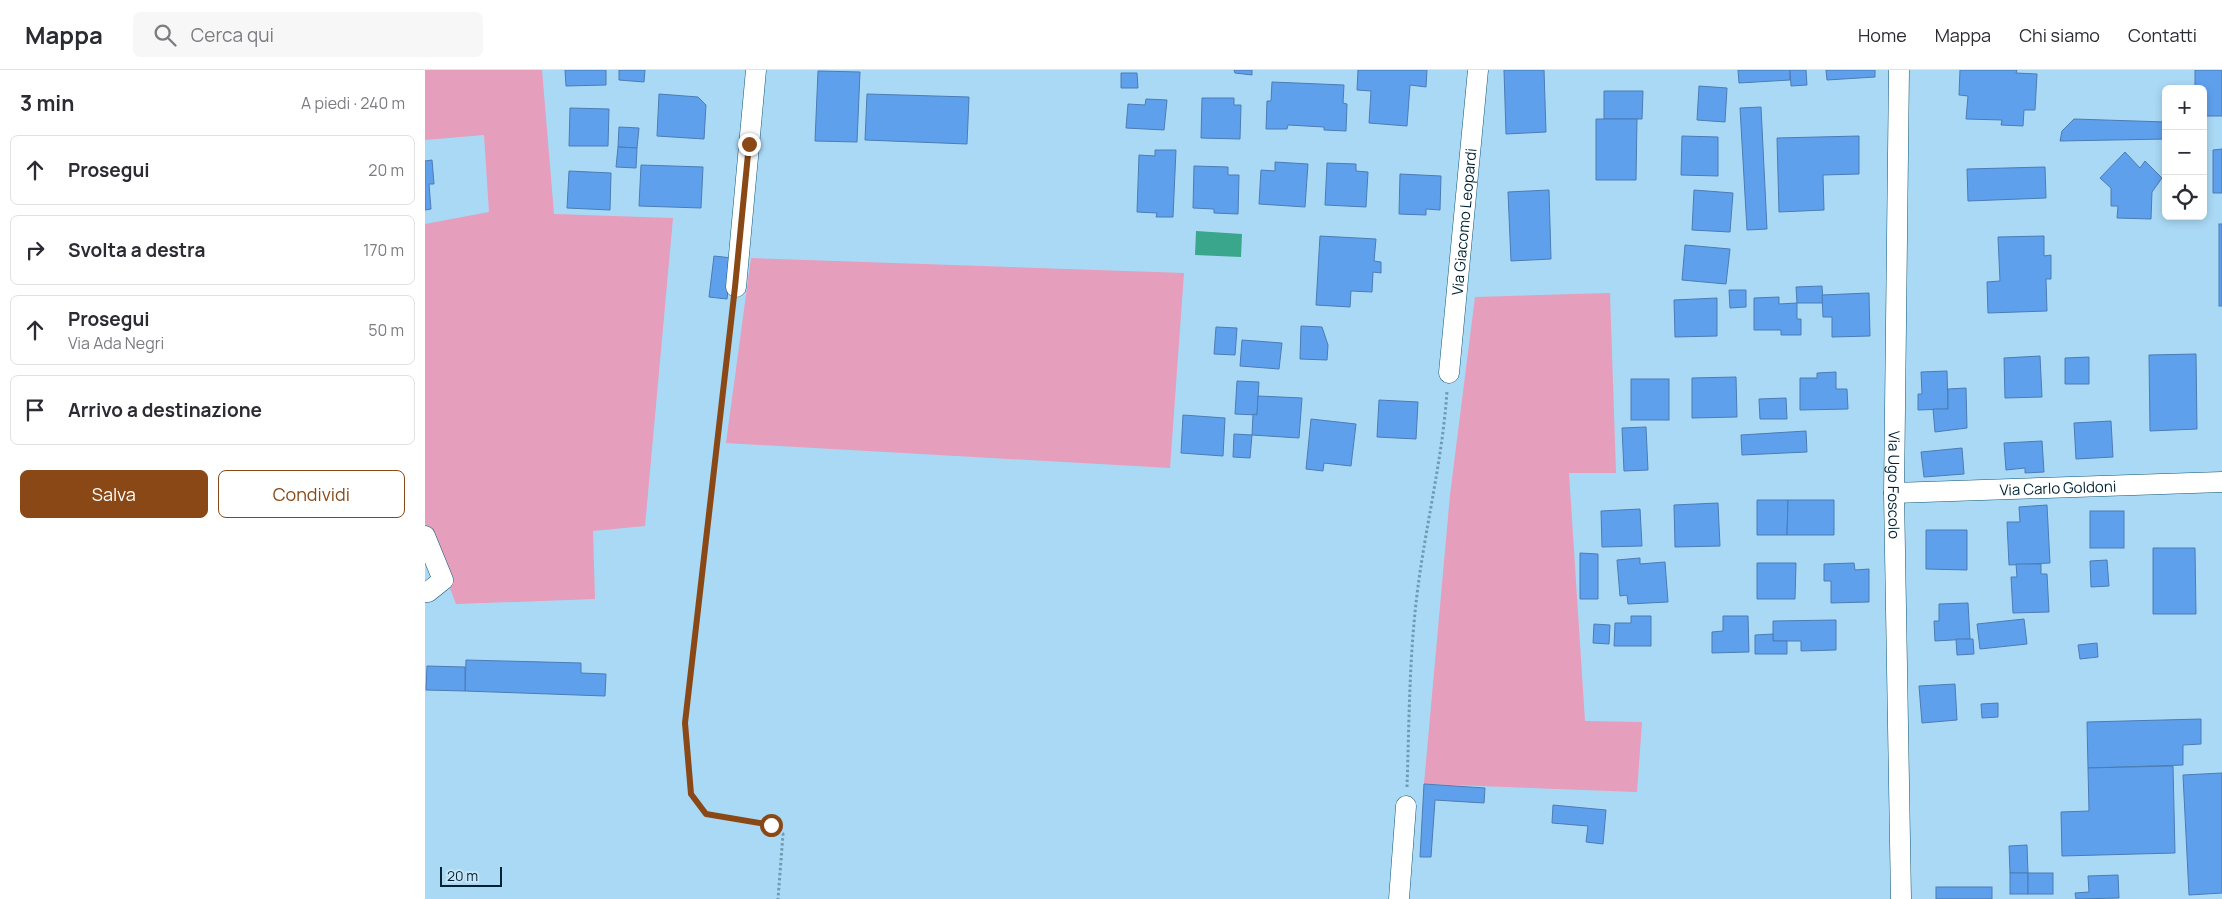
<!DOCTYPE html>
<html lang="it">
<meta charset="utf-8">
<style>
:root{--surface:#fff;--page:#f7f7f7;--text:#2b2b33;--muted:#7c7c81;--line:#e1e1e2;--accent:#894815}
body{margin:0;font-family:Manrope,sans-serif;background:var(--page);color:var(--text)}
.controls{position:absolute;right:15px;top:15px;display:grid;overflow:hidden;border-radius:8px;box-shadow:0 2px 8px #0003}
.controls button{width:45px;height:45px;display:grid;place-items:center;padding:0;border:0;border-bottom:1px solid var(--line);background:var(--surface);color:var(--text);font:25px sans-serif}
.scale{position:absolute;left:15px;bottom:12px;width:62px;box-sizing:border-box;padding-left:5px;border:2px solid #002334;border-top:0;font-size:14px;line-height:18px;white-space:nowrap;color:#002334;-webkit-text-stroke:4px #c5e4f6;paint-order:stroke}
.stop{position:absolute;width:15px;height:15px;margin:-11px;border:4px solid #894815;border-radius:50%;background:#fff}
.stop.end{background:#894815;border-color:#fff;box-shadow:0 1px 5px #0008}
.list{margin:0;padding:0;list-style:none}
h2{display:flex;justify-content:space-between;align-items:center;height:65px;margin:0;padding:0 20px;font-size:21px}
h2 small{font-size:16px;font-weight:400;color:var(--muted)}
.list li{display:grid;grid-template-columns:32px 1fr auto;gap:15px;align-items:center;box-sizing:border-box;height:70px;margin:0 10px 10px;padding:0 10px;border:1px solid var(--line);border-radius:8px}
.list b{display:block;font-size:19px;white-space:nowrap}
.list p{margin:0;font-size:16px;white-space:nowrap;color:var(--muted)}
.list em{font-size:16px;font-style:normal;color:var(--muted)}
.actions{display:flex;gap:10px;padding:15px 20px}
.actions a{flex:1;padding:11px 0;border:1px solid var(--accent);border-radius:8px;text-align:center;font-size:18px;color:var(--accent)}
.actions .main{background:var(--accent);color:#fff}
.icon{flex:none;width:28px;height:28px;fill:none;stroke:currentColor;stroke-width:2;stroke-linecap:round;stroke-linejoin:round}
.map{position:relative;flex:none;width:1797px;height:829px;overflow:hidden}
header{display:flex;align-items:center;gap:30px;box-sizing:border-box;height:70px;padding:0 25px;background:var(--surface);border-bottom:1px solid var(--line)}
header strong{font-size:24px}
nav{display:flex;gap:28px;margin-inline-start:auto;font-size:18px}
.search{width:350px;height:45px;background:var(--page);display:flex;align-items:center;gap:12px;box-sizing:border-box;padding:0 18px;border-radius:8px;color:var(--muted);font-size:19px}
main{display:flex}
aside{flex:1;background:var(--surface)}
.map>svg:first-child{display:block}
.green{fill:#e59ebb}
.water{fill:#3aa68b}
.building{fill:#5fa0ed;stroke:#4b7cb5}
.lines{fill:none;stroke-linecap:round;stroke-linejoin:round}
.minor-casing{stroke:#105776;stroke-width:21}
.path{stroke:#6f9ab2;stroke-width:3;stroke-dasharray:2.5 2.5;stroke-linecap:butt}
.minor{stroke:#fff;stroke-width:20}
.route{stroke:#894815;stroke-width:6}
.labels{text-anchor:middle;dominant-baseline:central;stroke-width:4;stroke-linejoin:round;paint-order:stroke}
.street-label{font-size:15px;fill:#002334;stroke:#c5e4f6}
</style>
<header>
<strong>Mappa</strong>
<div class="search"><svg class="icon" aria-label="search" viewBox="0 0 24 24"><circle cx="10" cy="10" r="6"/><path d="M15 15l6 6"/></svg>Cerca qui</div>
<nav><a>Home</a><a>Mappa</a><a>Chi siamo</a><a>Contatti</a></nav>
</header>
<main>
<aside>
<h2>3 min<small>A piedi · 240 m</small></h2>
<ul class="list">
<li><svg class="icon" aria-label="ahead" viewBox="0 0 24 24"><path d="M12 20V5M6 11l6-6 6 6"/></svg><div><b>Prosegui</b></div><em>20 m</em></li>
<li><svg class="icon" aria-label="right" viewBox="0 0 24 24"><path d="M7 20v-9h11M14 6l5 5-5 5"/></svg><div><b>Svolta a destra</b></div><em>170 m</em></li>
<li><svg class="icon" aria-label="ahead" viewBox="0 0 24 24"><path d="M12 20V5M6 11l6-6 6 6"/></svg><div><b>Prosegui</b><p>Via Ada Negri</p></div><em>50 m</em></li>
<li><svg class="icon" aria-label="arrive" viewBox="0 0 24 24"><path d="M6 21V4h12l-3 4 3 4H6"/></svg><div><b>Arrivo a destinazione</b></div></li>
</ul>
<div class="actions"><a class="main">Salva</a><a>Condividi</a></div>
</aside>
<div class="map">
<svg width="1797" height="829" viewBox="0 0 1797 829">
<rect width="100%" height="100%" fill="#aad9f5"/>
<g class="green">
<polygon points="0,0 117,0 129,144 248,148 220,456 168,461 170,529 31,534 0,453 0,154 64,142 59,65 0,70"/>
<polygon points="326,188 759,203 745,398 301,373"/>
<polygon points="1185,223 1191,403 1144,403 1160,651 1217,652 1212,722 999,714 1025,425 1050,227"/>
</g>
<polygon class="water" points="771,161 817,164 816,187 770,185"/>
<g class="building">
<polygon points="140,0 181,0 181,15 141,16"/>
<polygon points="194,0 220,0 219,12 194,10"/>
<polygon points="809,0 827,0 827,5 810,3"/>
<polygon points="933,0 1002,0 1001,17 985,15 982,56 944,53 946,21 932,20"/>
<polygon points="1079,0 1119,0 1121,62 1081,64"/>
<polygon points="1313,0 1365,0 1365,10 1314,13"/>
<polygon points="1365,0 1381,0 1382,15 1366,16"/>
<polygon points="1401,0 1450,0 1450,7 1402,10"/>
<polygon points="1535,0 1592,0 1591,3 1612,4 1610,40 1599,40 1598,56 1576,55 1577,50 1541,49 1543,26 1534,25"/>
<polygon points="1770,0 1797,0 1797,46 1778,46 1778,19 1770,19"/>
<polygon points="393,1 435,2 432,72 390,71"/>
<polygon points="696,3 712,3 713,18 696,18"/>
<polygon points="847,12 919,15 918,33 922,34 921,61 899,60 899,57 863,55 862,59 841,59 842,31 846,31"/>
<polygon points="1274,16 1302,18 1300,52 1272,50"/>
<polygon points="1179,21 1218,21 1217,49 1179,49"/>
<polygon points="234,24 273,27 281,35 279,69 232,66"/>
<polygon points="442,24 544,27 542,74 440,70"/>
<polygon points="777,28 809,28 809,35 816,35 815,69 776,68"/>
<polygon points="721,29 742,30 739,60 701,58 703,34 720,35"/>
<polygon points="1336,37 1342,159 1322,160 1315,38"/>
<polygon points="145,38 184,39 183,76 144,76"/>
<polygon points="1171,49 1212,49 1211,110 1171,110"/>
<polygon points="1649,49 1741,52 1741,69 1635,71 1637,61"/>
<polygon points="194,57 214,58 212,78 193,77"/>
<polygon points="1257,66 1293,67 1293,106 1256,105"/>
<polygon points="1434,66 1434,104 1398,105 1399,140 1354,142 1352,68"/>
<polygon points="193,77 212,78 211,98 191,97"/>
<polygon points="1797,79 1797,123 1788,123 1788,80"/>
<polygon points="730,80 751,80 748,147 731,147 732,143 712,142 714,85 730,86"/>
<polygon points="1700,82 1715,98 1720,91 1737,108 1727,122 1726,149 1692,148 1693,136 1686,136 1686,118 1675,108"/>
<polygon points="7,90 9,114 4,114 6,139 0,140 0,91"/>
<polygon points="850,92 883,94 880,137 834,134 836,100 850,101"/>
<polygon points="902,93 931,94 931,101 943,102 941,137 900,135"/>
<polygon points="216,95 278,97 276,138 214,136"/>
<polygon points="769,96 803,97 803,105 814,105 813,144 789,143 789,139 768,138"/>
<polygon points="1620,97 1621,128 1543,131 1542,99"/>
<polygon points="144,101 186,103 185,140 142,138"/>
<polygon points="975,104 1016,106 1015,140 1001,139 1001,145 974,144"/>
<polygon points="1124,120 1126,189 1086,191 1083,122"/>
<polygon points="1269,120 1308,123 1305,162 1267,160"/>
<rect x="1794" y="154" width="3" height="82"/>
<polygon points="895,166 951,169 949,191 956,192 956,203 948,202 947,222 926,221 925,237 891,235"/>
<polygon points="1619,166 1619,186 1626,185 1626,209 1621,209 1622,241 1563,243 1562,212 1575,211 1573,167"/>
<polygon points="1260,175 1305,179 1301,214 1257,210"/>
<polygon points="289,186 307,188 302,229 284,227"/>
<polygon points="1397,216 1398,233 1372,233 1371,217"/>
<polygon points="1304,220 1321,220 1321,237 1305,238"/>
<polygon points="1444,223 1445,266 1407,267 1407,247 1398,247 1397,225"/>
<polygon points="1354,227 1354,234 1372,233 1372,249 1376,249 1376,265 1356,265 1356,260 1329,260 1329,228"/>
<polygon points="1292,228 1292,266 1250,267 1249,230"/>
<polygon points="876,256 897,257 903,275 902,290 875,289"/>
<polygon points="791,257 812,258 810,285 789,284"/>
<polygon points="817,270 857,273 854,299 815,296"/>
<polygon points="1771,284 1772,359 1725,361 1724,285"/>
<polygon points="1615,286 1617,327 1580,328 1579,288"/>
<polygon points="1664,287 1664,314 1640,314 1640,288"/>
<polygon points="1522,301 1523,339 1493,340 1493,324 1497,324 1496,302"/>
<polygon points="1411,302 1411,319 1422,319 1423,339 1375,340 1375,308 1392,308 1392,303"/>
<polygon points="1311,307 1312,347 1267,348 1267,308"/>
<rect x="1206" y="309" width="38" height="41"/>
<polygon points="812,311 834,312 832,345 810,344"/>
<polygon points="1541,318 1542,358 1510,362 1508,339 1523,339 1523,319"/>
<polygon points="833,326 877,328 874,368 827,365 828,344 832,345"/>
<polygon points="1361,328 1362,349 1335,349 1334,329"/>
<polygon points="954,330 993,332 991,369 952,367"/>
<polygon points="758,345 800,348 798,386 756,383"/>
<polygon points="886,349 931,354 926,396 899,393 898,401 881,399"/>
<polygon points="1686,351 1688,387 1651,389 1649,353"/>
<polygon points="1221,357 1223,400 1199,401 1197,358"/>
<polygon points="1381,361 1382,382 1317,385 1316,365"/>
<polygon points="809,364 827,365 825,388 808,387"/>
<polygon points="1617,371 1619,402 1600,403 1600,398 1581,400 1579,373"/>
<polygon points="1537,378 1539,404 1499,407 1496,382"/>
<polygon points="1332,430 1363,430 1362,465 1332,465"/>
<polygon points="1363,430 1409,430 1409,465 1362,465"/>
<polygon points="1293,433 1295,476 1250,477 1249,435"/>
<polygon points="1622,435 1625,493 1584,495 1582,452 1595,452 1594,437"/>
<polygon points="1215,439 1217,476 1177,477 1176,441"/>
<rect x="1665" y="441" width="34" height="37"/>
<polygon points="1501,460 1542,460 1542,500 1501,499"/>
<polygon points="1728,478 1770,478 1771,544 1728,544"/>
<polygon points="1155,483 1173,484 1173,529 1155,529"/>
<polygon points="1215,488 1215,494 1240,492 1243,532 1203,534 1202,525 1195,526 1192,490"/>
<polygon points="1682,490 1684,516 1666,517 1665,491"/>
<polygon points="1332,493 1371,493 1370,529 1332,529"/>
<polygon points="1429,493 1430,500 1444,499 1444,532 1406,533 1406,511 1399,511 1399,494"/>
<polygon points="1591,494 1616,494 1616,504 1622,504 1624,542 1588,543 1586,507 1592,507"/>
<polygon points="1543,533 1545,569 1510,571 1509,551 1514,551 1514,534"/>
<polygon points="1206,546 1226,546 1226,576 1189,576 1190,553 1206,553"/>
<polygon points="1298,546 1323,546 1324,582 1287,583 1287,562 1298,561"/>
<polygon points="1599,549 1602,574 1555,579 1552,554"/>
<polygon points="1411,550 1411,580 1376,581 1376,571 1348,571 1348,551"/>
<polygon points="1169,554 1185,555 1184,574 1168,573"/>
<polygon points="1348,564 1348,571 1362,571 1362,584 1330,584 1330,565"/>
<polygon points="1531,569 1548,569 1549,584 1532,585"/>
<polygon points="1672,573 1673,587 1655,589 1653,575"/>
<polygon points="41,590 156,593 156,603 181,604 180,626 40,621"/>
<polygon points="2,596 40,597 40,621 1,620"/>
<polygon points="1530,614 1532,650 1497,653 1494,616"/>
<polygon points="1573,633 1573,647 1557,648 1556,634"/>
<polygon points="1776,649 1776,674 1758,675 1758,695 1663,698 1662,652"/>
<polygon points="1748,696 1750,783 1637,786 1636,742 1664,741 1663,698"/>
<polygon points="1797,703 1797,823 1764,825 1758,705"/>
<polygon points="999,714 1060,718 1059,733 1010,730 1006,787 995,787"/>
<polygon points="1128,735 1181,740 1178,774 1161,772 1163,756 1127,753"/>
<polygon points="1602,775 1603,803 1585,803 1584,776"/>
<rect x="1585" y="803" width="18" height="21"/>
<rect x="1603" y="803" width="25" height="21"/>
<polygon points="1693,805 1694,828 1651,829 1650,823 1664,822 1663,806"/>
<rect x="1511" y="817" width="56" height="12"/>
</g>
<g class="lines">
<defs>
<g id="minor">
<path id="s1" d="M1474,0L1469,423L1476,829"/>
<polyline points="311,217 331,0"/>
<path id="s2" d="M1024,303L1053,0"/>
<path id="s3" d="M1469,423L1797,412"/>
<polyline points="0,466 18,510 3,522 0,522"/>
<polyline points="974,829 981,736"/>
</g>
</defs>
<use href="#minor" class="minor-casing"/>
<g class="path">
<polyline points="308,237 260,653 266,724 281,744 346,755 358,764 353,829"/>
<path d="M982,717C984,660 984,601 990,543C997,469 1017,396 1022,321"/>
</g>
<use href="#minor" class="minor"/>
</g>
<g class="lines">
<polyline class="route" points="324,74 310,217 260,653 266,724 281,744 346,755"/>
</g>
<g class="labels">
<g class="street-label">
<text stroke="none"><textPath href="#s2" startOffset="152">Via Giacomo Leopardi</textPath></text>
<text stroke="none"><textPath href="#s1" startOffset="415">Via Ugo Foscolo</textPath></text>
<text stroke="none"><textPath href="#s3" startOffset="164">Via Carlo Goldoni</textPath></text>
</g>
</g>
</svg>
<div class="controls">
<button>+</button>
<button>−</button>
<button><svg class="icon" aria-label="locate" viewBox="0 0 24 24"><circle cx="12" cy="12" r="6"/><path d="M12 2v4M12 18v4M2 12h4M18 12h4"/></svg></button>
</div>
<div class="scale">20 m</div>
<div class="stop" style="left:346px;top:755px"></div>
<div class="stop end" style="left:324px;top:74px"></div>
</div>
</main>
